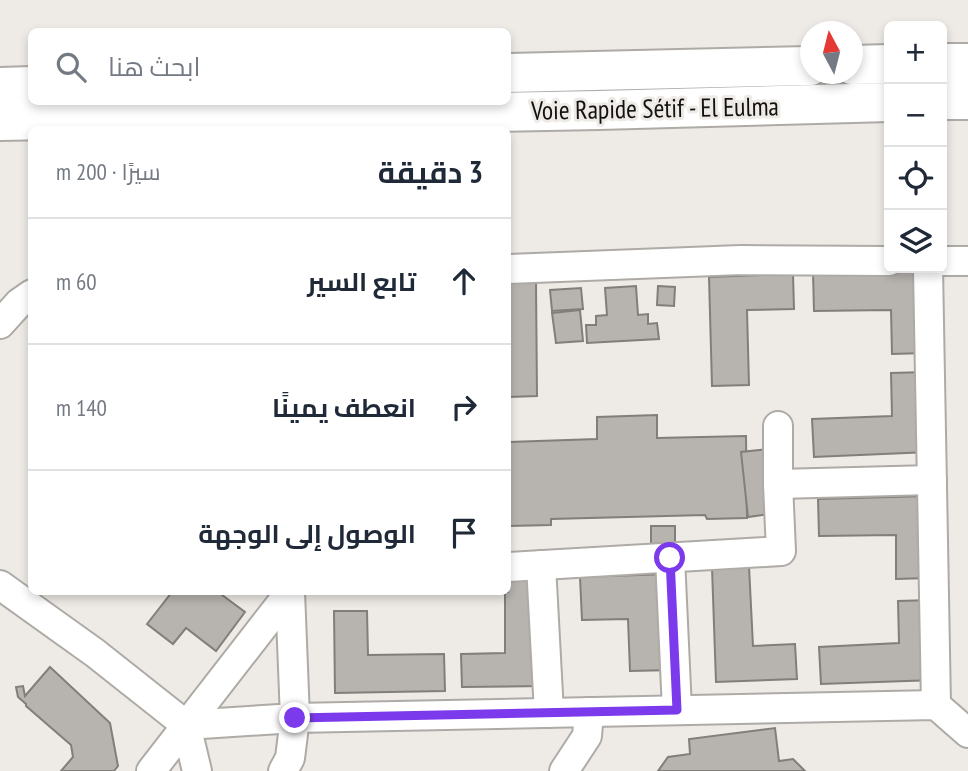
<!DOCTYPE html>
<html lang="ar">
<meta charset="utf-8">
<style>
:root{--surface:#fff;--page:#f6f6f7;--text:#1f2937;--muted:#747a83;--line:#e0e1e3}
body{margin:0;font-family:"PT Sans Narrow",Cairo,sans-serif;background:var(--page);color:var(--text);direction:rtl}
.controls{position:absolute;right:21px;top:21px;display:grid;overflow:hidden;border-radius:10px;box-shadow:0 4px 10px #0003}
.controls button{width:63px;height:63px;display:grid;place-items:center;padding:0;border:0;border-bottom:2px solid var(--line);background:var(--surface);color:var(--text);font:35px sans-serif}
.compass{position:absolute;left:800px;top:21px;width:63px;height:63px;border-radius:50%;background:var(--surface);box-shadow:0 4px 10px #0003;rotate:353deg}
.stop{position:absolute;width:21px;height:21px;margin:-16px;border:5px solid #7c3aed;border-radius:50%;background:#fff}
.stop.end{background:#7c3aed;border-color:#fff;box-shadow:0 2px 7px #0008}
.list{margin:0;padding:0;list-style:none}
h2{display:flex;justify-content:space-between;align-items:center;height:91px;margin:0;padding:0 28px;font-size:30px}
h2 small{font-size:23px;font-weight:400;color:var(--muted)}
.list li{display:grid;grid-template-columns:46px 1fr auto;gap:21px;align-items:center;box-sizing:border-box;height:126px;padding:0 28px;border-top:2px solid var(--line)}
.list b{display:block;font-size:26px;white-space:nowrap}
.list em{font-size:23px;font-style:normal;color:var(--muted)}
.icon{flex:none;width:38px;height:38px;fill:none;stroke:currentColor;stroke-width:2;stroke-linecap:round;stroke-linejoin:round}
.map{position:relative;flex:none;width:968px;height:771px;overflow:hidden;direction:ltr}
.search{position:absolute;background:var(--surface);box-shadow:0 4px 10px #0003;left:28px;top:28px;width:483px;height:77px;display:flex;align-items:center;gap:18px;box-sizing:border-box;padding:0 24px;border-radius:10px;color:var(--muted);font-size:26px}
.panel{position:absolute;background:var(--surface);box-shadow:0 4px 10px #0003;left:28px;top:126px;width:483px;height:469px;border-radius:10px;direction:rtl}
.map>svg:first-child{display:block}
.building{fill:#b7b3af;stroke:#827e7a;stroke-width:2}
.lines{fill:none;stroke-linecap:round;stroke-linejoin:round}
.minor-casing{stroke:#aeaba6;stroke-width:32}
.highway-casing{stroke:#aeaba6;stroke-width:42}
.minor{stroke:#fff;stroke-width:28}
.highway{stroke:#fff;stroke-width:38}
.route{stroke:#7c3aed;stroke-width:9}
.labels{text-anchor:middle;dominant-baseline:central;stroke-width:6;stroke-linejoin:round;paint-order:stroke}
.street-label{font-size:26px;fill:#131210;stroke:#eeebe6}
</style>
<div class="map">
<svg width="968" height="771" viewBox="0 0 968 771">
<rect width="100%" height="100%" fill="#eeebe6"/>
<g class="building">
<polygon points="923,271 925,353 892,354 891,310 814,311 813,273"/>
<polygon points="793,274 794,309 747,310 749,385 712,386 709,277"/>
<polygon points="536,282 537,396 508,397 508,283"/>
<polygon points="636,286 638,315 648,314 648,324 657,323 659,339 587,343 586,325 596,325 596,316 607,315 605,288"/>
<polygon points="658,286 675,287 674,306 657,305"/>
<polygon points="581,288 583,309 552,311 550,290"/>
<polygon points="580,310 583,341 556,343 552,313"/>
<polygon points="926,372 929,452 814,457 812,419 892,416 891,373"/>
<polygon points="657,415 657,438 746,436 747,518 707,519 705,515 551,519 551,525 508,526 508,442 597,439 597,417"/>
<polygon points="768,449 776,513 748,517 741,452"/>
<polygon points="928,496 929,578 896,579 896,535 819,536 818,499"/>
<polygon points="651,526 675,526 675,543 651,544"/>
<polygon points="749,566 753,646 795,644 797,679 716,682 712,568"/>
<polygon points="670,574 674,670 630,671 628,619 582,620 580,577"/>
<polygon points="543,576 544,686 462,687 461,654 505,653 505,592 508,592 508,577"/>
<polygon points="172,592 218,592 245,612 216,651 186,628 173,644 147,624"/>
<polygon points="932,600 935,680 821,684 819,647 899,643 898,601"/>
<polygon points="334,611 367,611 368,655 444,654 445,691 335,693"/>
<polygon points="50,667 110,723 118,766 114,771 61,771 73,757 71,745 26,706 26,704 18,697 16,687 23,686 25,696"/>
<polygon points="775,728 779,761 793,759 805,771 658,771 668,757 690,754 689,739"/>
</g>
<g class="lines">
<defs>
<g id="minor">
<polyline points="942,261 968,261"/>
<polyline points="928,268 936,705"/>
<polyline points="508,269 741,260 889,261"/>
<polyline points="0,324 19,303 32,294"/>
<polyline points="778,426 778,484 932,480"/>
<polyline points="670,558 677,710"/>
<polyline points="541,565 549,713"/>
<polyline points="508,567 781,551 778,484"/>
<polyline points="0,585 95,653 186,725 197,771"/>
<polyline points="186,725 295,718 936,705 968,733"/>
<polyline points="151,771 290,592"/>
<polyline points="283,771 290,758 295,718 290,592"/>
<polyline points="564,771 587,736 589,712"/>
</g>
<g id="highway">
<polyline points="942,63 968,63"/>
<polyline points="852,65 889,64"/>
<polyline points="508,73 810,66"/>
<polyline points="0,87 32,86"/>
<polyline points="942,100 968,100"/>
<polyline points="0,121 599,110 889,102"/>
</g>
</defs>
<use href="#minor" class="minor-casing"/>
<use href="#highway" class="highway-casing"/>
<use href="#minor" class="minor"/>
<use href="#highway" class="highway"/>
</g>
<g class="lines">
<polyline class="route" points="295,718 677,710 670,558"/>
</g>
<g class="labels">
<g class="street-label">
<text transform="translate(655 108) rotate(-1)">Voie Rapide Sétif - El Eulma</text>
</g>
</g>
</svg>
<div class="controls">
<button>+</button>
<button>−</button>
<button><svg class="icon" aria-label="locate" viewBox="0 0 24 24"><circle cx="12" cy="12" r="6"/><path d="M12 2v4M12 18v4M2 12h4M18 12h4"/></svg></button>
<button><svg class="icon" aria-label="layers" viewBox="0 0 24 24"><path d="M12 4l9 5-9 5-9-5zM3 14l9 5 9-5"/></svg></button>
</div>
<svg class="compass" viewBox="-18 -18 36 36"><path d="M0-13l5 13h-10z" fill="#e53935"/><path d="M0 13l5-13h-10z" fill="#747a83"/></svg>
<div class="stop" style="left:670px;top:558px"></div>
<div class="stop end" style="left:295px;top:718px"></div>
<div class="search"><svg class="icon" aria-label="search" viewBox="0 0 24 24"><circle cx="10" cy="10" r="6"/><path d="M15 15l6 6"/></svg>ابحث هنا</div>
<section class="panel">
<h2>3 دقيقة<small>سيرًا · 200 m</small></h2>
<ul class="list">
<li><svg class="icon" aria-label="ahead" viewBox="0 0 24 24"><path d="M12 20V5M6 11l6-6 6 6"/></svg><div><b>تابع السير</b></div><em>60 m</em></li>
<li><svg class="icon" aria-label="right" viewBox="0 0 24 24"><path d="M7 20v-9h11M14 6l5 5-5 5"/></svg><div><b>انعطف يمينًا</b></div><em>140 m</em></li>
<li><svg class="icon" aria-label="arrive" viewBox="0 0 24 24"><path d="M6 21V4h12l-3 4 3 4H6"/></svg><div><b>الوصول إلى الوجهة</b></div></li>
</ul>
</section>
</div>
